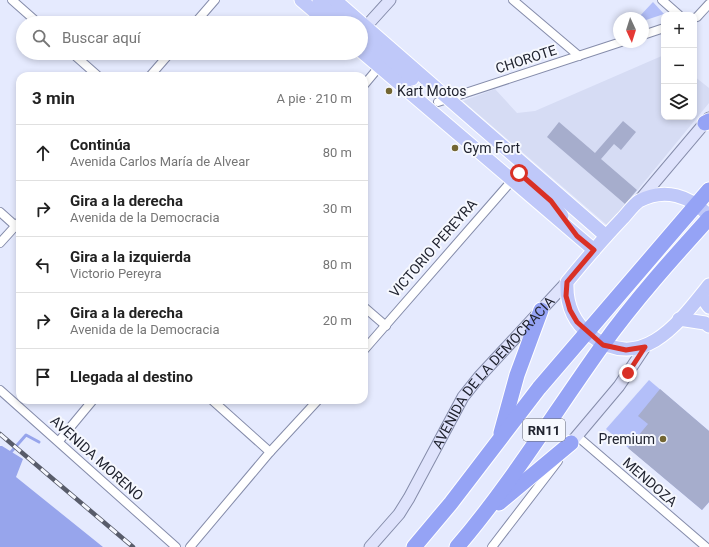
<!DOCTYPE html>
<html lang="es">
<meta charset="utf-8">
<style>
:root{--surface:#fff;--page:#f2f2f2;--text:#222;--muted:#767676;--line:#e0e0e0}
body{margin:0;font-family:Roboto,sans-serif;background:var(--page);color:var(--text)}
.controls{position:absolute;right:12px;top:12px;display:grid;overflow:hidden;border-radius:8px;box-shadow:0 2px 6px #0003}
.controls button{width:36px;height:36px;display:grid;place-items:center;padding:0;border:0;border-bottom:1px solid var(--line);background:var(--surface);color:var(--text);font:20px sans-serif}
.compass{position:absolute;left:613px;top:12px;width:36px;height:36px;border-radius:50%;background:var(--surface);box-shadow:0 2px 6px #0003;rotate:176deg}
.stop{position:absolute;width:12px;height:12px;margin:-9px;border:3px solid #d93025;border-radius:50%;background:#fff}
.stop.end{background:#d93025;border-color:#fff;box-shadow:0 1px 4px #0008}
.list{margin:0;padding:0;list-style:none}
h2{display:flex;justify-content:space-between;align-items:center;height:52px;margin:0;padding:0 16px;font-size:17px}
h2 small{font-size:13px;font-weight:400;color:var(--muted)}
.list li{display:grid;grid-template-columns:26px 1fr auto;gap:12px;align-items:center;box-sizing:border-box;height:56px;padding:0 16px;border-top:1px solid var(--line)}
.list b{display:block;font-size:15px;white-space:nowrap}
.list p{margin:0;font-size:13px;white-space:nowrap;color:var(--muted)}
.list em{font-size:13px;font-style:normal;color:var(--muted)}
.icon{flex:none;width:22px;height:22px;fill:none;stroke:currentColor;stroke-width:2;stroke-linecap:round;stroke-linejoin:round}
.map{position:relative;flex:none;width:709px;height:547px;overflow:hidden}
.search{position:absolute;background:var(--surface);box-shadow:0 2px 6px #0003;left:16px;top:16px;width:352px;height:44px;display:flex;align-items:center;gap:10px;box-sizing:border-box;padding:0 14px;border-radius:22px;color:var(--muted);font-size:15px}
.panel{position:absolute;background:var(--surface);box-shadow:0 2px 6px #0003;left:16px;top:72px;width:352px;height:332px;border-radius:12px}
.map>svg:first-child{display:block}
.built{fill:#d6dcf4}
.green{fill:#b3bff9}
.water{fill:#97a5ec}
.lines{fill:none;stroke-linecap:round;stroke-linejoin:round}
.stream{stroke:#97a5ec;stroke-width:3}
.building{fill:#a6adcc}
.street-casing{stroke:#858caa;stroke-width:10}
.secondary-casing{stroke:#858caa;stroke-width:13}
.primary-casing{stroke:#fff;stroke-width:15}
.highway-casing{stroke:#fff;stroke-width:17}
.street{stroke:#fff;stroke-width:8}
.secondary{stroke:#dfe3fc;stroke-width:11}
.primary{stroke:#bfc8f9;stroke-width:13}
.highway{stroke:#95a3f5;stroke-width:15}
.rail-casing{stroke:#585c6a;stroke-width:4.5}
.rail{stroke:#f6f8fe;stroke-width:3;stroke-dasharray:9;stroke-linecap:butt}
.route{stroke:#d93025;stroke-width:5}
.poi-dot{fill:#736633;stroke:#f6f8fe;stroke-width:1.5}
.labels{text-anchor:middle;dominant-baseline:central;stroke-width:4;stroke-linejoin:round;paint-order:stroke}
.shield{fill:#f6f8fe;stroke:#61646e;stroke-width:1}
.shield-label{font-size:13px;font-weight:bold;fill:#212430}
.street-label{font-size:14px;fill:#212430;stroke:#f6f8fe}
.poi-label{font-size:14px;fill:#212430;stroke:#f6f8fe;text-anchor:start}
</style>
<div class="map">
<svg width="709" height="547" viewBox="0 0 709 547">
<rect width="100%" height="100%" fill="#e5eafe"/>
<polygon class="built" points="664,55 664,117 694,117 694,76 709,88 709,103 608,226 463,101 495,89 517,113 535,111"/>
<g class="green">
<polygon points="653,2 664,14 643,21 643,18 638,18"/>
<polygon points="649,380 709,431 709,502 702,510 606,429"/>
</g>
<polygon class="water" points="0,446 2,446 23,459 16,477 103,547 0,547"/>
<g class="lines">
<polyline class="stream" points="11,452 26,435 39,442"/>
</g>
<g class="building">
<polygon points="623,121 636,132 621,150 614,144 601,159 637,190 625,204 547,137 559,122 595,153"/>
<polygon points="660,389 709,431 709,502 702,510 628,448 648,424 638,416"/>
</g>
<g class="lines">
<defs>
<g id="street">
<polyline points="12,0 38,23"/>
<polyline points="513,0 579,56"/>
<polyline points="662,0 679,15"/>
<polyline points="694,18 697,17 709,4"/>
<polyline points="195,23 215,0"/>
<polyline points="643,35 664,28"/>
<polyline points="72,53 98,76"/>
<polyline points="150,76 170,53"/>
<polyline points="364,85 379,67"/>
<polyline points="438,102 621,42"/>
<polyline points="0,212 19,229"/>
<polyline points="0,243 20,221"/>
<polyline points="364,307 386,326"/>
<polyline points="364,350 515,177"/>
<polyline points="0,390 176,547"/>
<polyline points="212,400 270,452"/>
<polyline points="577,436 706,547"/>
<polyline points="59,441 93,400"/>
<polyline points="190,547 270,452 318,400"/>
<polyline points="492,547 558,461"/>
</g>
<g id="secondary">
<polyline points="361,32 390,0"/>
<polyline points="638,202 709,118"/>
<polyline points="571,443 619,386 645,347"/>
<path id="s1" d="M370,547L399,514L409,498L463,397L479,377L567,282"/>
</g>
<g id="primary">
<polyline points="301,0 328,23"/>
<polyline points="319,0 345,23"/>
<polyline points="335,0 606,236"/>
<polyline points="361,37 412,79"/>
<polyline points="361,51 594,250"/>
<polyline points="522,175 551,201 562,216"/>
<path d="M709,216C690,196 665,187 639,201C633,205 627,214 622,219C603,239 585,260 567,282C566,303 572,321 590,335C641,374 678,324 709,285"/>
<polyline points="701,296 709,307"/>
<polyline points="679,319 705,323 709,326"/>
</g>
<g id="highway">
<polyline points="705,123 709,121"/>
<polyline points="501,433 517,375 541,310"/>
<polyline points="499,503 571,443"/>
<polyline points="414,547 451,503 539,388 709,190"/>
<path d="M457,547C511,484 554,413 602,346C635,300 672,259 709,218"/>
</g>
</defs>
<use href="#street" class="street-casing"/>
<use href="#secondary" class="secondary-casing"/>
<use href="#primary" class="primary-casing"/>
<use href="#highway" class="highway-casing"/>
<use href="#street" class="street"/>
<use href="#secondary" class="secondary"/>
<use href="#primary" class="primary"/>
<use href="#highway" class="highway"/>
<defs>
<polyline id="rail" points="0,434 133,547"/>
</defs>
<use href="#rail" class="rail-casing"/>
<use href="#rail" class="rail"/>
</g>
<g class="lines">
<polyline class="route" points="519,173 551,201 577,236 594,250 567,282 566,296 570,310 577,322 603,345 626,350 645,347 628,373"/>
</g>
<g class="poi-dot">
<circle cx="389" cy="91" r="4"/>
<circle cx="455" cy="148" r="4"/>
<circle cx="663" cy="439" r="4"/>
</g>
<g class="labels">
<rect class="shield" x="523" y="419" width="42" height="22" rx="3"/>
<g class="shield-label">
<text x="544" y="430">RN11</text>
</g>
<g class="street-label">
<text transform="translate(526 59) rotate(-18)">CHOROTE</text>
<text transform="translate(433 248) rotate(-49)">VICTORIO PEREYRA</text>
<text stroke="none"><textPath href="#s1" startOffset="215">AVENIDA DE LA DEMOCRACIA</textPath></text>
<text transform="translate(97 458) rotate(42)">AVENIDA MORENO</text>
<text transform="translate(650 482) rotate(41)">MENDOZA</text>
</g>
<g class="poi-label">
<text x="397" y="91">Kart Motos</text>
<text x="463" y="148">Gym Fort</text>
<text x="655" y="439" text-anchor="end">Premium</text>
</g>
</g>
</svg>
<div class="controls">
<button>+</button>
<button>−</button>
<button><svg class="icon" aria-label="layers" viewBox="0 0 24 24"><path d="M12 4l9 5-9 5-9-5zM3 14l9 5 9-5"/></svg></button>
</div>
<svg class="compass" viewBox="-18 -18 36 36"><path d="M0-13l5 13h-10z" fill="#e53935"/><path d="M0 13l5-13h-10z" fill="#767676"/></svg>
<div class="stop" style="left:519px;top:173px"></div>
<div class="stop end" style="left:628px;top:373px"></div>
<div class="search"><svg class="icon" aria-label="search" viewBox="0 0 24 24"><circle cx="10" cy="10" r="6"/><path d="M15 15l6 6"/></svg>Buscar aquí</div>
<section class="panel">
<h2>3 min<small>A pie · 210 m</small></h2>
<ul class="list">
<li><svg class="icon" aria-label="ahead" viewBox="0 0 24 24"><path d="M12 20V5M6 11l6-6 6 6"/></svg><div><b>Continúa</b><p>Avenida Carlos María de Alvear</p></div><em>80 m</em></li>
<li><svg class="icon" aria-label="right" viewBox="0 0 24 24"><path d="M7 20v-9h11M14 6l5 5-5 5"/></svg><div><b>Gira a la derecha</b><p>Avenida de la Democracia</p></div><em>30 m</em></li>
<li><svg class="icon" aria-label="left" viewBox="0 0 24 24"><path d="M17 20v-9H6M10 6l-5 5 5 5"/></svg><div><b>Gira a la izquierda</b><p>Victorio Pereyra</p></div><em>80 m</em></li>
<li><svg class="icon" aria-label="right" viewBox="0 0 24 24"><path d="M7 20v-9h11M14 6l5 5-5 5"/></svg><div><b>Gira a la derecha</b><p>Avenida de la Democracia</p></div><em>20 m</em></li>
<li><svg class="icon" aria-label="arrive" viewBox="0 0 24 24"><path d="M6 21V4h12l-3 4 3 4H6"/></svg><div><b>Llegada al destino</b></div></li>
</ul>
</section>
</div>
